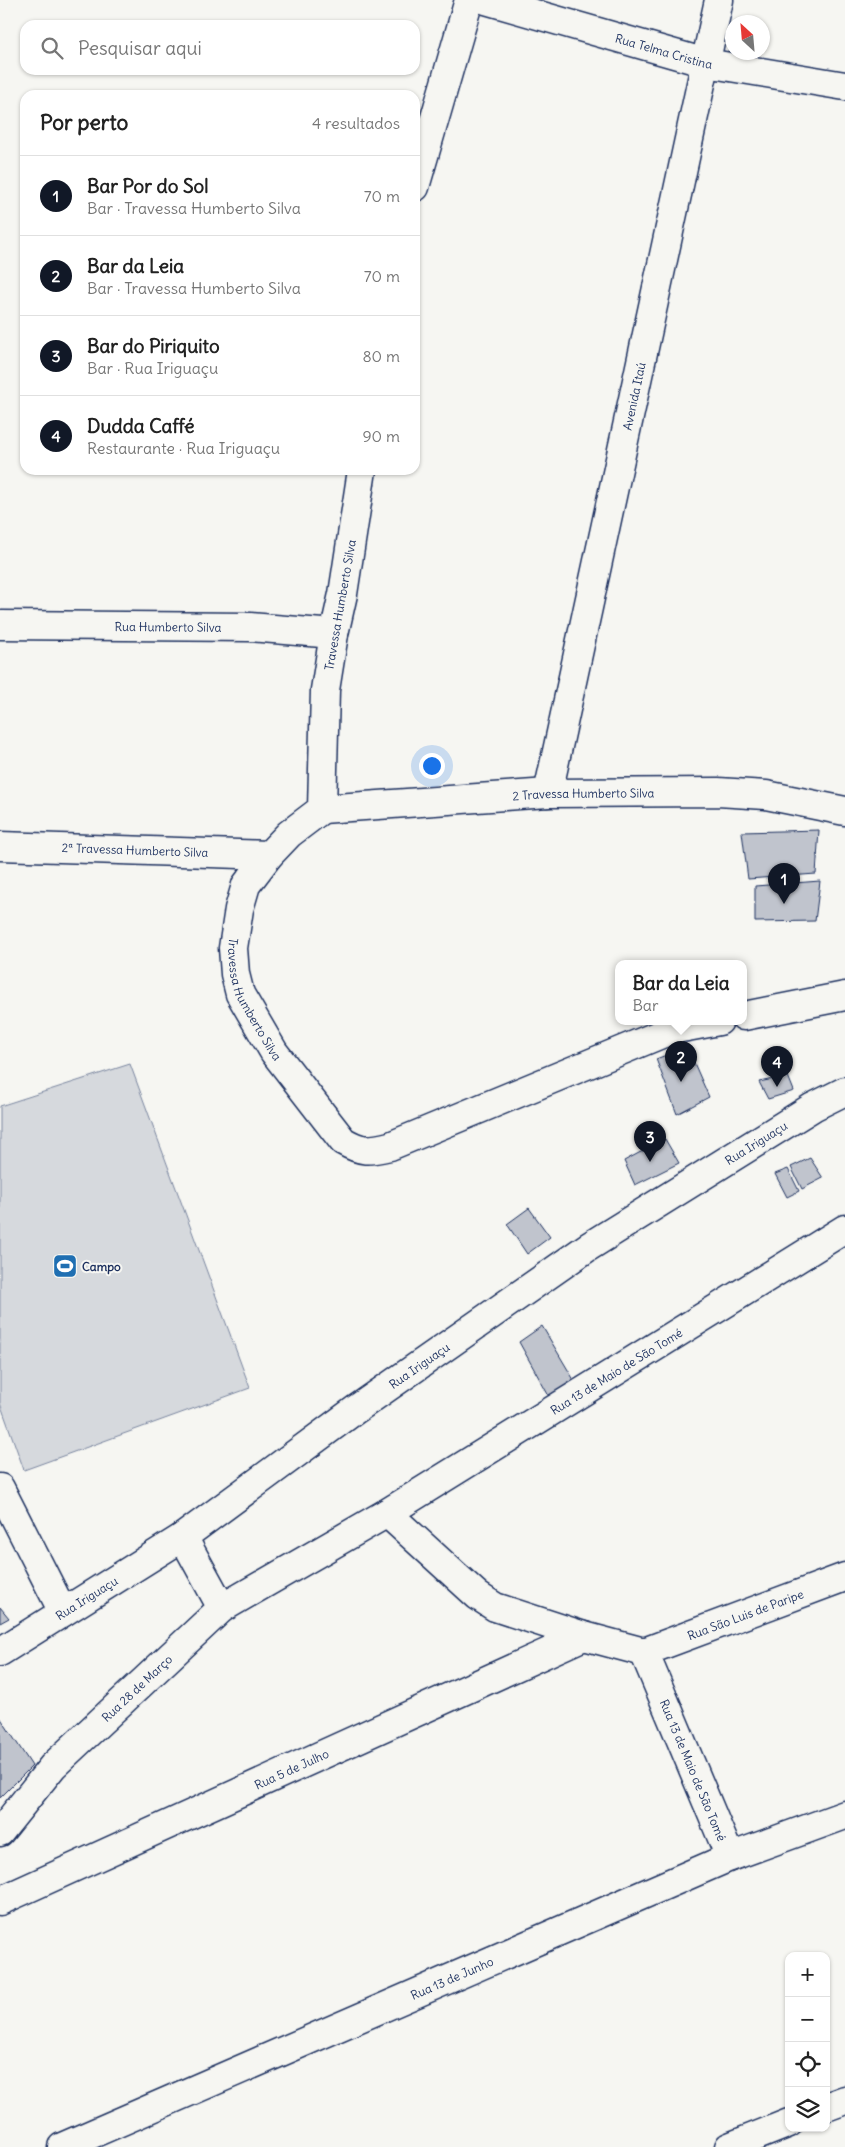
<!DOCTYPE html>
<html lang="pt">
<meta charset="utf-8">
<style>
:root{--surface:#fff;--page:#f2f2f2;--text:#222;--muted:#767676;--line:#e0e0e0;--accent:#111827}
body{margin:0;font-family:Delius,sans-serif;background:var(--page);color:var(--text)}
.controls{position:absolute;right:15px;bottom:15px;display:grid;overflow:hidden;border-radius:10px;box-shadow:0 1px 4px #0004}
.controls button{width:45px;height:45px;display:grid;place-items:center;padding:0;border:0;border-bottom:1px solid var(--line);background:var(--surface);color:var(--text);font:25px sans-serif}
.compass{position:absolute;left:725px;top:15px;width:45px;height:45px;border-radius:50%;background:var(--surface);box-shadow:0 1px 4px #0004;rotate:334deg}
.you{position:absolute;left:431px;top:765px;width:18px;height:18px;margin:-12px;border:4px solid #fff;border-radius:50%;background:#1a73e8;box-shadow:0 0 0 8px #1a73e833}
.badge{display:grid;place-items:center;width:32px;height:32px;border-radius:50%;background:var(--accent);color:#fff;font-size:16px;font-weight:700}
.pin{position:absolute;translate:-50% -41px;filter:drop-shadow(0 1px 2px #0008)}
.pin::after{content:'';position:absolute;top:26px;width:18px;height:15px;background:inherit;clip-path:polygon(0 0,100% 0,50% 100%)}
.popup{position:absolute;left:615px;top:960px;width:132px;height:65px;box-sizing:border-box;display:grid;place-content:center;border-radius:10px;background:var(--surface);filter:drop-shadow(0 1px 4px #0005);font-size:16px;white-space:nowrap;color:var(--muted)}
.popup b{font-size:19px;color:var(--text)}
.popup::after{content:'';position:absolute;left:50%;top:100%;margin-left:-10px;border:10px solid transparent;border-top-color:var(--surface)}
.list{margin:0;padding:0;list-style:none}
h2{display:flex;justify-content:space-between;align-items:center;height:65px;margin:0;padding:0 20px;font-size:21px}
h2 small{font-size:16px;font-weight:400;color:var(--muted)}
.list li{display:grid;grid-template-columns:32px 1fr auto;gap:15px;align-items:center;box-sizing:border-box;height:80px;padding:0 20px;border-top:1px solid var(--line)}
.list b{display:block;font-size:19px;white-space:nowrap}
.list p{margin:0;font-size:16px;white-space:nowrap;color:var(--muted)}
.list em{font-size:16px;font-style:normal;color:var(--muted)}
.icon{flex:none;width:28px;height:28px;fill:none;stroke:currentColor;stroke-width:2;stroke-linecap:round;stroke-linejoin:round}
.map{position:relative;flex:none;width:845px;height:2147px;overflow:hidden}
.search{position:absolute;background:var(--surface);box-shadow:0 1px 4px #0004;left:20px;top:20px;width:400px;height:55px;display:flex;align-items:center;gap:12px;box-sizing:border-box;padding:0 18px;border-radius:15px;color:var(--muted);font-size:19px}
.panel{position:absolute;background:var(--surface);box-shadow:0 1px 4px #0004;left:20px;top:90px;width:400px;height:385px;border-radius:15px}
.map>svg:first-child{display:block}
.green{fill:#d6d9dd;stroke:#78849e}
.building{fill:#c0c4cd;stroke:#1b2f5e}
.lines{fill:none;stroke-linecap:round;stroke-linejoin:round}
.minor-casing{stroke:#1b2f5e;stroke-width:31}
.major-casing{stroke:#1b2f5e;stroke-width:31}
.minor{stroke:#f6f6f2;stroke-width:28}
.major{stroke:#f6f6f2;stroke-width:28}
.labels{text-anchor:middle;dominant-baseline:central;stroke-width:4;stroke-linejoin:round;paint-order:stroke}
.street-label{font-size:12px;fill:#1b2f5e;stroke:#f6f6f2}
.poi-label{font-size:12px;font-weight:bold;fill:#1b2f5e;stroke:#f6f6f2;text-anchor:start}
</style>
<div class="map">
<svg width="845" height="2147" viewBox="0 0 845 2147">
<rect width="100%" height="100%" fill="#f6f6f2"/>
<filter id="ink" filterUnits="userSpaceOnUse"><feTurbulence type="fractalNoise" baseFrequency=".02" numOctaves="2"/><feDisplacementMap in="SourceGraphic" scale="10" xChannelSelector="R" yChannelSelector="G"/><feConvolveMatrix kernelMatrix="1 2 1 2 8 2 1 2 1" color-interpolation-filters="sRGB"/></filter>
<g filter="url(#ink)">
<polygon class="green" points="130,1064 250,1388 24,1470 0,1403 0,1106"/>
<g class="building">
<polygon points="819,830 816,874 748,879 742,832"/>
<polygon points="820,881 815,921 755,922 755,886"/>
<polygon points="687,1047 709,1097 677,1114 656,1059"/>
<polygon points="788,1076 794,1091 768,1099 759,1082"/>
<polygon points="665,1139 679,1163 635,1185 624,1161"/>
<polygon points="810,1158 823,1178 802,1189 791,1167"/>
<polygon points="788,1169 799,1191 787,1197 775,1174"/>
<polygon points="529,1208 550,1237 527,1254 507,1224"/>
<polygon points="542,1326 574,1380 550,1398 519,1342"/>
<polygon points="0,1607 9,1618 0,1623"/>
<polygon points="0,1717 32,1766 0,1798"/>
</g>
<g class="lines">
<defs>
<g id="minor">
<path id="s1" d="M486,0L706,63L845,86"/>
<polyline points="415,187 469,0"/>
<path id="s2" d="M362,470L343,594L334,634L325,690L322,809L289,834L269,855L246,885L239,909L233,948L235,974L240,994L274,1052L343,1141C362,1152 368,1151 390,1146L671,1030L719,1021"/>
<path id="s3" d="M0,625L250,627L334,634"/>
<path id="s4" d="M548,793L719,0"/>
<path id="s5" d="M322,809L548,793L718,792L766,795L845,811"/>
<polyline points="0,846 269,855"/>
<polyline points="744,1016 845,996"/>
<polyline points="0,1488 63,1612"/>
<polyline points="387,1513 478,1596 495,1607 584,1636 644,1652"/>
<path id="s6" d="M222,1608L387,1513L845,1229"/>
<path id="s7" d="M644,1652L730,1857"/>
<path id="s8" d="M644,1652L845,1577"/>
<path id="s9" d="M0,1832L53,1766L222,1608L183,1537"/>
<path id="s10" d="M0,1901L584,1636"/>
<polyline points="826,2107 845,2100"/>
<path id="s11" d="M62,2147L730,1857L845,1815"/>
<polyline points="729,2147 789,2123"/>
</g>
<g id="major">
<path id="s12" d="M0,1652L183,1537L355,1410L588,1247L813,1107L845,1091"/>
</g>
</defs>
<use href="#minor" class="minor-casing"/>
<use href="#major" class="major-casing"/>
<use href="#minor" class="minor"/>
<use href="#major" class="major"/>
</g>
</g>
<defs>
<symbol id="stadium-square" viewBox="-11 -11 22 22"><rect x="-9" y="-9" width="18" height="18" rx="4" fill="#1f6fb2" stroke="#f6f6f2"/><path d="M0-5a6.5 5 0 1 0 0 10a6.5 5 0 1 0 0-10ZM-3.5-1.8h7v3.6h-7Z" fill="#fff"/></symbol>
</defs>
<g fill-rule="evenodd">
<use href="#stadium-square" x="51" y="1252" width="28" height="28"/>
</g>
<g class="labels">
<g class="street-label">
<text stroke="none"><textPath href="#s1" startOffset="185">Rua Telma Cristina</textPath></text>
<text stroke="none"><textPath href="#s4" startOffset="406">Avenida Itaú</textPath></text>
<text transform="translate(340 605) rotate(-80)">Travessa Humberto Silva</text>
<text stroke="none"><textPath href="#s3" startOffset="168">Rua Humberto Silva</textPath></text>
<text stroke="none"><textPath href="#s5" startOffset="262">2 Travessa Humberto Silva</textPath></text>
<text transform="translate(135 850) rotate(2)">2ª Travessa Humberto Silva</text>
<text stroke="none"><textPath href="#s2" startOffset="571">Travessa Humberto Silva</textPath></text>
<text stroke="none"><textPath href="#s12" startOffset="912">Rua Iriguaçu</textPath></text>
<text stroke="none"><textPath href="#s12" startOffset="508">Rua Iriguaçu</textPath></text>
<text stroke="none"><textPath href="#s6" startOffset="460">Rua 13 de Maio de São Tomé</textPath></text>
<text stroke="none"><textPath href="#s12" startOffset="102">Rua Iriguaçu</textPath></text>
<text stroke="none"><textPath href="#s8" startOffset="108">Rua São Luis de Paripe</textPath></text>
<text stroke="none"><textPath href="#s9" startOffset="199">Rua 28 de Março</textPath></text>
<text stroke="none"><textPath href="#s10" startOffset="320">Rua 5 de Julho</textPath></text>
<text stroke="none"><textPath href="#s7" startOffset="128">Rua 13 de Maio de São Tomé</textPath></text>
<text stroke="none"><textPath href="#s11" startOffset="425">Rua 13 de Junho</textPath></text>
</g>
<g class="poi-label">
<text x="82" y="1266">Campo</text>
</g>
</g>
</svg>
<div class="controls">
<button>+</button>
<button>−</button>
<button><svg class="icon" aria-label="locate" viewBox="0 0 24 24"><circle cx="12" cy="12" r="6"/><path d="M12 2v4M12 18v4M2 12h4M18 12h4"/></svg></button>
<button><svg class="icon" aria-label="layers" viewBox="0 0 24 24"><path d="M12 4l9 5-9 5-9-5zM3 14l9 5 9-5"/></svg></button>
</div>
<svg class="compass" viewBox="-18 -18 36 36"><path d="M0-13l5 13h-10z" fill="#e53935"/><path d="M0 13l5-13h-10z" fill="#767676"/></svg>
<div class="you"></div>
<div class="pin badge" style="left:784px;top:904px">1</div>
<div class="pin badge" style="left:681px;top:1082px">2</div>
<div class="popup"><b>Bar da Leia</b>Bar</div>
<div class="pin badge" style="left:650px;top:1162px">3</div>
<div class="pin badge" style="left:777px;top:1087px">4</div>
<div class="search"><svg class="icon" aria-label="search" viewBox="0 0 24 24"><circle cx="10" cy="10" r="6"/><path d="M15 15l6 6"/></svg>Pesquisar aqui</div>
<section class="panel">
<h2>Por perto<small>4 resultados</small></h2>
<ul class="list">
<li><span class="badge">1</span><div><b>Bar Por do Sol</b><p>Bar · Travessa Humberto Silva</p></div><em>70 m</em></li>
<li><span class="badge">2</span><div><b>Bar da Leia</b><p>Bar · Travessa Humberto Silva</p></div><em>70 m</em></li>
<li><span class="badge">3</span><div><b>Bar do Piriquito</b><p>Bar · Rua Iriguaçu</p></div><em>80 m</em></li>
<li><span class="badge">4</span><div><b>Dudda Caffé</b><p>Restaurante · Rua Iriguaçu</p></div><em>90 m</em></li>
</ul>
</section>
</div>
